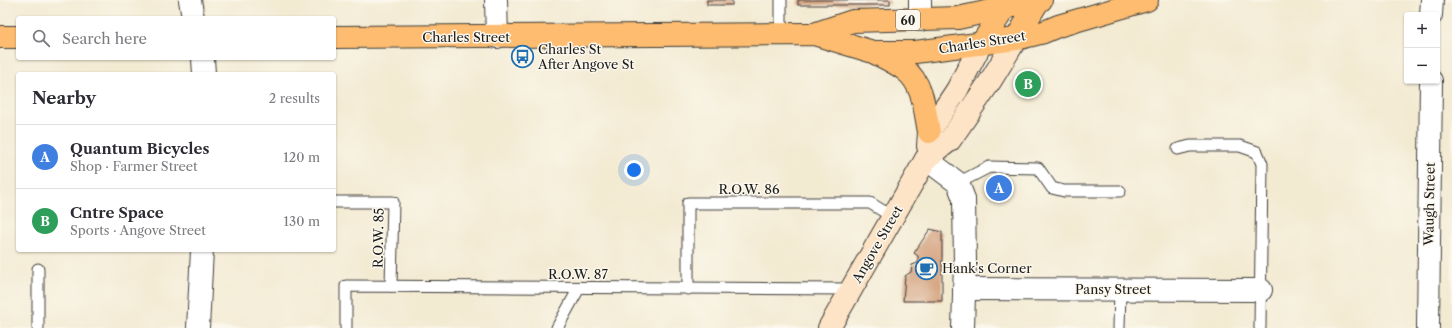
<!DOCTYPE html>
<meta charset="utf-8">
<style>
:root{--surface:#fff;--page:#f7f7f7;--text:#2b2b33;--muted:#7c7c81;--line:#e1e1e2;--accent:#111827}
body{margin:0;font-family:"Libre Caslon Text",serif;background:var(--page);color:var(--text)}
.controls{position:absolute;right:12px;top:12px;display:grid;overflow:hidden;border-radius:4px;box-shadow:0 1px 3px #0004}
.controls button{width:36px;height:36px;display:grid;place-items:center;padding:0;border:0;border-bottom:1px solid var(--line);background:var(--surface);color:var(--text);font:20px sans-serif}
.you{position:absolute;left:634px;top:170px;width:14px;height:14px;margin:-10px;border:3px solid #fff;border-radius:50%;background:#1a73e8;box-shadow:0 0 0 6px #1a73e833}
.badge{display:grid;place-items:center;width:26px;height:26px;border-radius:50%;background:var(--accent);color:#fff;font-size:13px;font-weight:700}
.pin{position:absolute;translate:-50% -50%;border:2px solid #fff;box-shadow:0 1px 4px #0006}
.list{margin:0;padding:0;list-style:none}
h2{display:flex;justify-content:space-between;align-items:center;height:52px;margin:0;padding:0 16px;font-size:17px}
h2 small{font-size:13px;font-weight:400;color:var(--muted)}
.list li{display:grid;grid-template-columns:26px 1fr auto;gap:12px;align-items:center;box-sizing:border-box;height:64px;padding:0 16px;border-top:1px solid var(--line)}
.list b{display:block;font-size:15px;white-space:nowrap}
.list p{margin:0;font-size:13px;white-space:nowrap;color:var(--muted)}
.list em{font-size:13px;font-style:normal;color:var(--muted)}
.icon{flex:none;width:22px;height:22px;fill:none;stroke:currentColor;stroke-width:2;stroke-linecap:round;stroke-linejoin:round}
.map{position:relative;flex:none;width:1452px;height:328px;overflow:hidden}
.search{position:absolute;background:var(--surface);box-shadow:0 1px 3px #0004;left:16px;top:16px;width:320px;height:44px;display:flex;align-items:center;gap:10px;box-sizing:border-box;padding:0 14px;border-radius:4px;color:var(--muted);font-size:15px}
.panel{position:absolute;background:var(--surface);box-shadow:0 1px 3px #0004;left:16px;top:72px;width:320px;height:180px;border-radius:4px}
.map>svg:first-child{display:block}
.building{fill:#d6a683}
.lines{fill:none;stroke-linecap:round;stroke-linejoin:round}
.service-casing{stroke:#3c3b37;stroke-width:13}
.minor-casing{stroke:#3c3b37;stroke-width:24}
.secondary-casing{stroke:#3c3b37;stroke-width:24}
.primary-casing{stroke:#3c3b37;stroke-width:24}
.trunk-casing{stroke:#3c3b37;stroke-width:24}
.service{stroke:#fff;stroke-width:11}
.minor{stroke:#fff;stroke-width:22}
.secondary{stroke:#fee4c6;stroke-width:22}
.primary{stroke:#fdbc70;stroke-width:22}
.trunk{stroke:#fdbc70;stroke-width:22}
.labels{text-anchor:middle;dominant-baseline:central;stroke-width:3;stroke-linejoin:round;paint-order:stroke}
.shield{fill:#fbf7ec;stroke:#5f5e5a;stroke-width:1}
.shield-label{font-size:12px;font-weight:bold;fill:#1c1c1c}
.street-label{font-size:13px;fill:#1c1c1c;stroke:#fbf7ec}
.poi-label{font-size:13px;fill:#1c1c1c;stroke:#fbf7ec;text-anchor:start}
</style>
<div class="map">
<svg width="1452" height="328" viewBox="0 0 1452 328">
<rect width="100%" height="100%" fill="#fbf7ec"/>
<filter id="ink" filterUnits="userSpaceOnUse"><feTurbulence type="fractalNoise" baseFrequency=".025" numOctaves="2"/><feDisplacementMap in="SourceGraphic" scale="8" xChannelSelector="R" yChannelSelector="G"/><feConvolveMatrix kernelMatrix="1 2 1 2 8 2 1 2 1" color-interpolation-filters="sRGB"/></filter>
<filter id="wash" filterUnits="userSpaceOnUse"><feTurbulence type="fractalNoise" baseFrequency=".012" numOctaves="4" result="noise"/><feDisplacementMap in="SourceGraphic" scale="16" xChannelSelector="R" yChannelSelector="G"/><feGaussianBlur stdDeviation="0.9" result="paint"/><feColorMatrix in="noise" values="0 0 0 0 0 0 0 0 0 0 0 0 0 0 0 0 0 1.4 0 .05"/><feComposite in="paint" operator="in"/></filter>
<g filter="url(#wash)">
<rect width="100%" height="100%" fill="#f3ead2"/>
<g id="blocks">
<g class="building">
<rect x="707" y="0" width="25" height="5"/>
<rect x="798" y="0" width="92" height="5"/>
<polygon points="930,229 942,232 942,301 903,301 905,276 911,272 912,265 918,263 918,256 914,253"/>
</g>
</g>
</g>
<g filter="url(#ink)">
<use href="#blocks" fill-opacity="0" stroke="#3c3b37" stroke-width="1"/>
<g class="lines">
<defs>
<g id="service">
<polyline points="781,0 781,34"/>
<polyline points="1178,149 1190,146 1240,146 1257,152 1262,164 1260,328"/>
<polyline points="958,183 989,167 1038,168 1052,188 1064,191 1120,191"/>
<polyline points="334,202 393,202 391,286"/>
<polyline points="688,289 688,203 870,203 893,217"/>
<polyline points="38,328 38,269"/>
<polyline points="346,328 346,286 851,289"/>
<polyline points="557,328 579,288"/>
<polyline points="1119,328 1120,290"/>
</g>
<g id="minor">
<polyline points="190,0 193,18"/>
<polyline points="496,0 497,37"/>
<polyline points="920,0 920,20"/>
<polyline points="1431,15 1432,0"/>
<polyline points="203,58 204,74"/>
<polyline points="926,159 958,183 964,199 965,262 963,328"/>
<polyline points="964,289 1261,290"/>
<polyline points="198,328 202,250"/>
<polyline points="1428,328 1431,81"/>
</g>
<g id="secondary">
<polyline points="928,146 929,132 957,90 981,44"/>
<polyline points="829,328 926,159 950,140 991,80 1016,39"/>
</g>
<g id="primary">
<polyline points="1016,39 1039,0"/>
<polyline points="981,44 1010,0"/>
</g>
<g id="trunk">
<polyline points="814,34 853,21 958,18 1041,0"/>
<polyline points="0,37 18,37"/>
<polyline points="334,37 814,34 873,52 915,52 1016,39 1044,32 1058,26 1147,0"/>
<path d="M875,53C885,58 896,63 905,70C923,83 925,111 929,132"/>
</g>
</defs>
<use href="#service" class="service-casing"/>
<use href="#minor" class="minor-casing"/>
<use href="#secondary" class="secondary-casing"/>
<use href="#primary" class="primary-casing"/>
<use href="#trunk" class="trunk-casing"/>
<use href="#service" class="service"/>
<use href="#minor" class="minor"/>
<use href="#secondary" class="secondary"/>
<use href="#primary" class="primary"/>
<use href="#trunk" class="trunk"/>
</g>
</g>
<defs>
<symbol id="bus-ring" viewBox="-11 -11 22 22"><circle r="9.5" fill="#fbf7ec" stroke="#1f6fb2" stroke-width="1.5"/><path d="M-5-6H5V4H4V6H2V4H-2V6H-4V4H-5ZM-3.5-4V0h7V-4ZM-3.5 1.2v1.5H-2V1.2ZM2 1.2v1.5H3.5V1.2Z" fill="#1f6fb2"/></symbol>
<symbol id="cafe-ring" viewBox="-11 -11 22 22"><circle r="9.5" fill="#fbf7ec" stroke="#1f6fb2" stroke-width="1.5"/><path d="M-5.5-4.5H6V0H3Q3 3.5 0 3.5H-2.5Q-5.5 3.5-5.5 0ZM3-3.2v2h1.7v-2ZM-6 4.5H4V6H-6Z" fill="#1f6fb2"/></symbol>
</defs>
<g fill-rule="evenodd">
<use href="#bus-ring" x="510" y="44" width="25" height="25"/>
<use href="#cafe-ring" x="914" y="256" width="25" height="25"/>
</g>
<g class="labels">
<rect class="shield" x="896" y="10" width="24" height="20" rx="3"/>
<g class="shield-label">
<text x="908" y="20">60</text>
</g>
<g class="street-label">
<text x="466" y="37">Charles Street</text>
<text transform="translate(982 42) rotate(-9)">Charles Street</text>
<text x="749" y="189">R.O.W. 86</text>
<text transform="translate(1429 204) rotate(-89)">Waugh Street</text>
<text transform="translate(378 238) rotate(-89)">R.O.W. 85</text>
<text transform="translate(877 244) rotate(-60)">Angove Street</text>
<text x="578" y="274">R.O.W. 87</text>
<text x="1113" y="289">Pansy Street</text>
</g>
<g class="poi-label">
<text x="538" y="49">Charles St<tspan x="538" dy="15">After Angove St</tspan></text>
<text x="942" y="268">Hank's Corner</text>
</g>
</g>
</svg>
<div class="controls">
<button>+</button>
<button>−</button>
</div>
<div class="you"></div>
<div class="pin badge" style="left:999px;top:188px;background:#3f7fe0">A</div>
<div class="pin badge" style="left:1028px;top:84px;background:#2e9e5b">B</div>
<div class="search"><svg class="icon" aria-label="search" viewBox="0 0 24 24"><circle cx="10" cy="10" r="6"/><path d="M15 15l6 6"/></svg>Search here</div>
<section class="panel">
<h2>Nearby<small>2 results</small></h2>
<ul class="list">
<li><span class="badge" style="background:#3f7fe0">A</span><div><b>Quantum Bicycles</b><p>Shop · Farmer Street</p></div><em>120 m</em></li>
<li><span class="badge" style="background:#2e9e5b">B</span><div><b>Cntre Space</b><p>Sports · Angove Street</p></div><em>130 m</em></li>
</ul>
</section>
</div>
